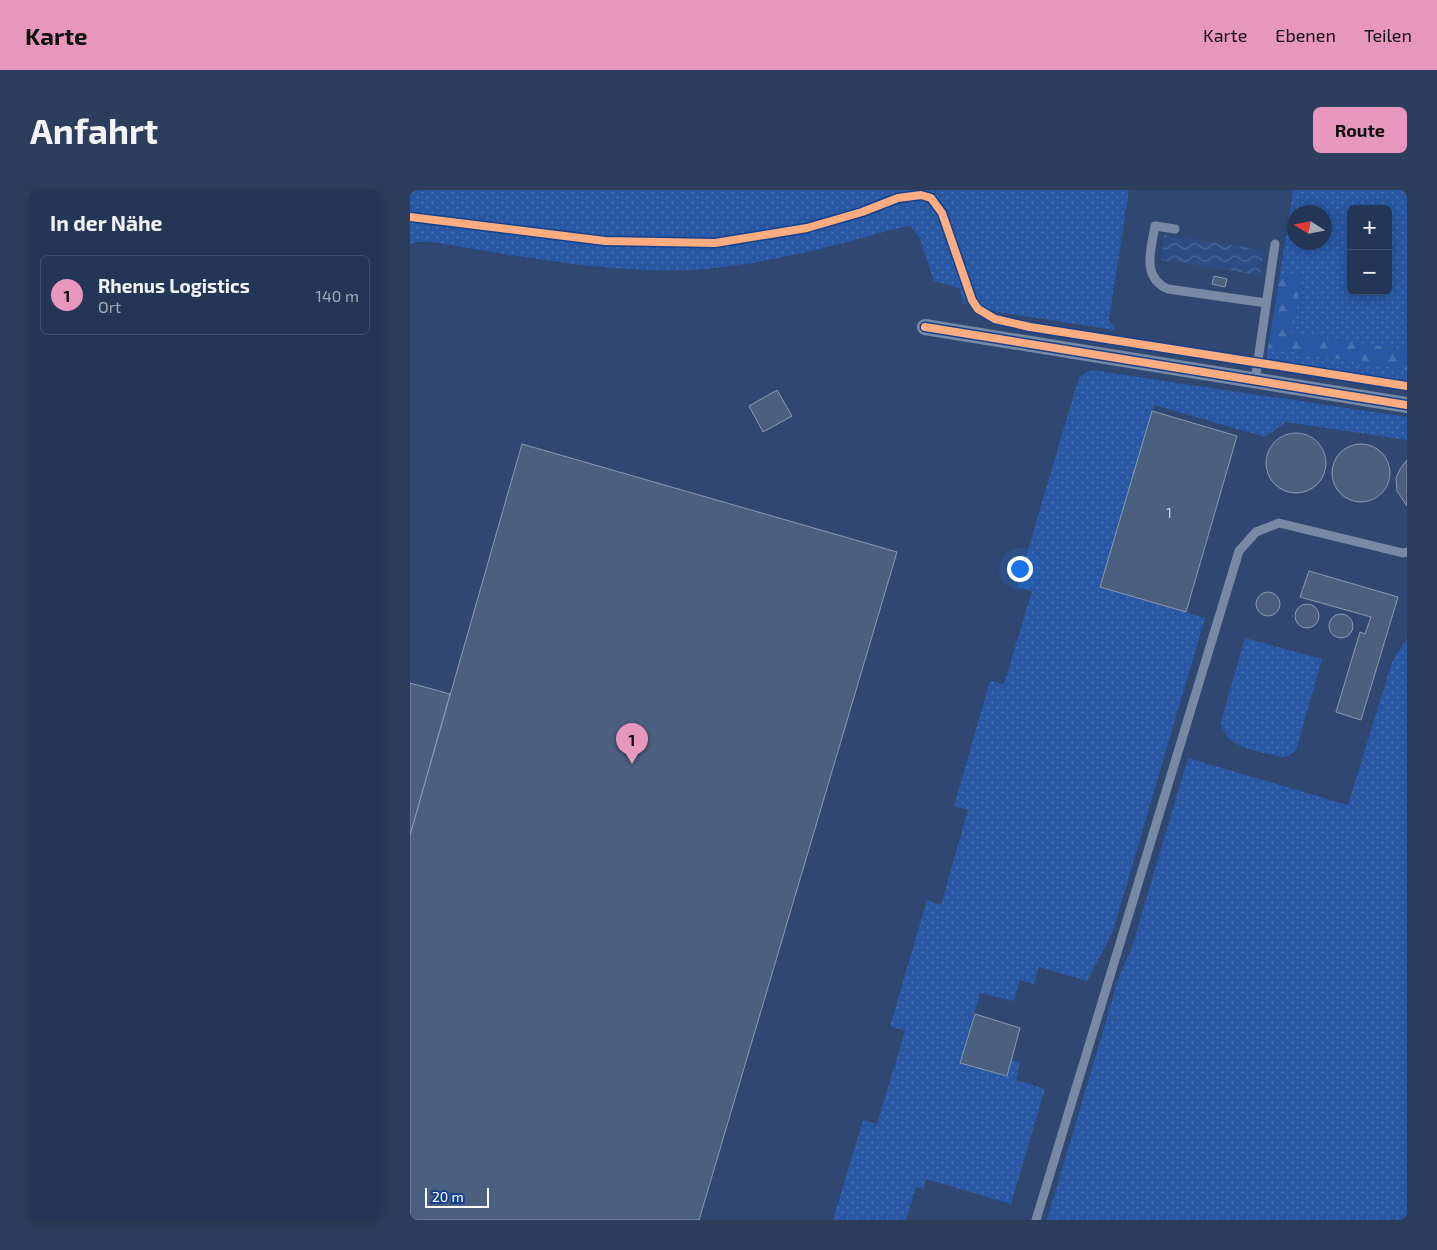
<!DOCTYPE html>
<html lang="de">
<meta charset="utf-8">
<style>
:root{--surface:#243655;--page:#2c3e5b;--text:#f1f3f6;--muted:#a3abb9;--line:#41506c;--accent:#e797bd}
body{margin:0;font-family:"Exo 2",sans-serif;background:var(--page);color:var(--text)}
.controls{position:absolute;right:15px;top:15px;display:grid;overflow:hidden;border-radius:8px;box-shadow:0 2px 12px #0003}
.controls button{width:45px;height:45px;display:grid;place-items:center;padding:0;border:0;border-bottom:1px solid var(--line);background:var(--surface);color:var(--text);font:25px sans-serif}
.compass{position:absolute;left:877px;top:15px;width:45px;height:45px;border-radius:50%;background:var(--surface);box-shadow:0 2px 12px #0003;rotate:281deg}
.scale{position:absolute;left:15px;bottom:12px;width:64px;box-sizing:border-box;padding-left:5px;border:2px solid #fff;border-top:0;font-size:14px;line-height:18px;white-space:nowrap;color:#fff;-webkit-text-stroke:4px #15418c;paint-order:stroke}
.you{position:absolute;left:609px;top:378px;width:18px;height:18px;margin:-12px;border:4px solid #fff;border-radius:50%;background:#1a73e8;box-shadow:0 0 0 8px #1a73e833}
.badge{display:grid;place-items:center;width:32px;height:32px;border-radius:50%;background:var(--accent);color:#111;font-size:16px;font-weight:700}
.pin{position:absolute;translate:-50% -41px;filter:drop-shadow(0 1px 2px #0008)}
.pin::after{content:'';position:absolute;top:26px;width:18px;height:15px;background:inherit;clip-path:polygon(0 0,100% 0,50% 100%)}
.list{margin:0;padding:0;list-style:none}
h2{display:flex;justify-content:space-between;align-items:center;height:65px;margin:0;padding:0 20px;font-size:21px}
h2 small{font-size:16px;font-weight:400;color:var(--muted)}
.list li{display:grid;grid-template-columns:32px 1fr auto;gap:15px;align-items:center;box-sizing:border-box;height:80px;margin:0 10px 10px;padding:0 10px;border:1px solid var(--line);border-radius:8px}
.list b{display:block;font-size:19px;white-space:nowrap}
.list p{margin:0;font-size:16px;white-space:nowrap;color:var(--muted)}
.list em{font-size:16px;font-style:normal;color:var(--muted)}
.map{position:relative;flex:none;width:997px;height:1030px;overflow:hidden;border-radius:8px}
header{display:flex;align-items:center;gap:30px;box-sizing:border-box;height:70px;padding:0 25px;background:var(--accent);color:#111}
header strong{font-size:24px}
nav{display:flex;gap:28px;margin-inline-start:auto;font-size:18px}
.intro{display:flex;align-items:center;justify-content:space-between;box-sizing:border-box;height:120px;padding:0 30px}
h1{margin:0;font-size:35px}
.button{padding:12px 22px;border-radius:8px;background:var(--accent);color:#111;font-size:18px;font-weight:700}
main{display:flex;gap:30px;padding:0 30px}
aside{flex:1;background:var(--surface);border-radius:8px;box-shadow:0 2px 12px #0003}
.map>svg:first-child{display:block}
.grass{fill:url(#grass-dots);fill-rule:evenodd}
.forest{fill:url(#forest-firs)}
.water{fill:url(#water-waves)}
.building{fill:#4b5f7f;stroke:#8c9ab3}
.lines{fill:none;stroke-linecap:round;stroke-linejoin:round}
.service{stroke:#7789a5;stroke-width:9}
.minor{stroke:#7789a5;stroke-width:16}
.cycleway-casing{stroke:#15418c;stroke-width:11}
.cycleway{stroke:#ffac80;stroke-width:8}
.labels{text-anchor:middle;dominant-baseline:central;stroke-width:4;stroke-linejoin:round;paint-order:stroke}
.number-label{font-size:14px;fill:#d2d7df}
</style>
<header>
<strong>Karte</strong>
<nav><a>Karte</a><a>Ebenen</a><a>Teilen</a></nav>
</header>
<div class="intro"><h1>Anfahrt</h1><a class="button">Route</a></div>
<main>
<aside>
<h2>In der Nähe<small></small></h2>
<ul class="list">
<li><span class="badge">1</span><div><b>Rhenus Logistics</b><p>Ort</p></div><em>140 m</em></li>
</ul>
</aside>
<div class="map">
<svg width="997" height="1030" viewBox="0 0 997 1030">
<defs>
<pattern id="grass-dots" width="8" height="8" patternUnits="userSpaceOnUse" patternTransform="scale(1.25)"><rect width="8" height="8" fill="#2858a3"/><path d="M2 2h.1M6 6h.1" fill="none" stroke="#4871b1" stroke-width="1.8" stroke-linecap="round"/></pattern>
<pattern id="forest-firs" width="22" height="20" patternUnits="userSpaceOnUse" patternTransform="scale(1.25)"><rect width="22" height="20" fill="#2858a3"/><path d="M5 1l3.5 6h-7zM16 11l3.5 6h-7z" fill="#4871b1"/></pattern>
<pattern id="water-waves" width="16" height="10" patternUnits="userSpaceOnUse" patternTransform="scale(1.25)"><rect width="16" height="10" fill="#2c4d83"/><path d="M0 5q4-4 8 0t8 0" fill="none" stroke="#4c6896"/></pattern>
</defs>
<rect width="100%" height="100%" fill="#304871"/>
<g class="grass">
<path d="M0,0H719L699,130L705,140L581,121L573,116L568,108L554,114L549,98L524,91L509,47L500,36C480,39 461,46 441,51C396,63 350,73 304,78C216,88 109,66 22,52H7L0,54Z"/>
<path d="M883,0H997V160L882,144L892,87L870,84ZM941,19H978V101H941ZM884,22H914V52H884Z"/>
<polygon points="858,158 997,180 997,191 857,170"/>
<polygon points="681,180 997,227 997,250 876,232 855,247 744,215 690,397 795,428 703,741 677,791 629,777 624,794 610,790 604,811 570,803 550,873 596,886 601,870 610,873 606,890 635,899 601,1014 516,989 514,999 506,997 496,1030 423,1030 453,930 467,934 495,841 480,836 517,710 531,715 558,620 544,616 580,491 594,494 622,401 607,397 667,194 670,186"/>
<path d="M835,448L912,469L886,560L878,566L871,567C849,561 815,559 811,532Z"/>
<polygon points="997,448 997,1030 637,1030 710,784 722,757 778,568 938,615 982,472"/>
</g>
<polygon class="forest" points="870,84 892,87 882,144 997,160 997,180 858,158"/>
<polygon class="water" points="754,45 854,60 850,85 751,70"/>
<g class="building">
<polygon points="804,86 817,89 815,97 802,94"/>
<polygon points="367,200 382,226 353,242 339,216"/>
<polygon points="742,221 827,246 776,422 690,397"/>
<circle cx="886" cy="273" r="30"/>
<circle cx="951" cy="283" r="29"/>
<polygon points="112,254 487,362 289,1030 0,1030 0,645"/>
<polygon points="997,270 997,316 987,301 986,288 990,279"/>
<polygon points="899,381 988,407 951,530 926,522 950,442 955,444 961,427 890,407"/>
<circle cx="858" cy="414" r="12"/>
<circle cx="897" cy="426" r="12"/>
<circle cx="931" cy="436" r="12"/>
<polygon points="0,493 40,504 0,645"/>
<polygon points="565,824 610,838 597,886 550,873"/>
</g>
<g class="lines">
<g class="service">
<path d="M765,39L745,36C741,60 731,87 758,99L856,113"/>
<polyline points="845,191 865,54"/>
<polyline points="626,1030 829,361 846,342 869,333 993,363 997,362"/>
</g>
<polyline class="minor" points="515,137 997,215"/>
<defs>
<g id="cycleway">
<polyline points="0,27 195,51 305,53 397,38 452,22 488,8 511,5 521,8 532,23 562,110 568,119 585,129 620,137 997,196"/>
<polyline points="515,137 997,215"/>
</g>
</defs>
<use href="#cycleway" class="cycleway-casing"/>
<use href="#cycleway" class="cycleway"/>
</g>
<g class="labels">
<g class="number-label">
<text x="759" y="322">1</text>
</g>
</g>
</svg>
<div class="controls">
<button>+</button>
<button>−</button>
</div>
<svg class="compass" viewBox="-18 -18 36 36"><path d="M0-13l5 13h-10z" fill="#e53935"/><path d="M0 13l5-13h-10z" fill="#a3abb9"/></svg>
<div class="scale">20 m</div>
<div class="you"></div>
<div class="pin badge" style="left:222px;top:574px">1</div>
</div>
</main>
